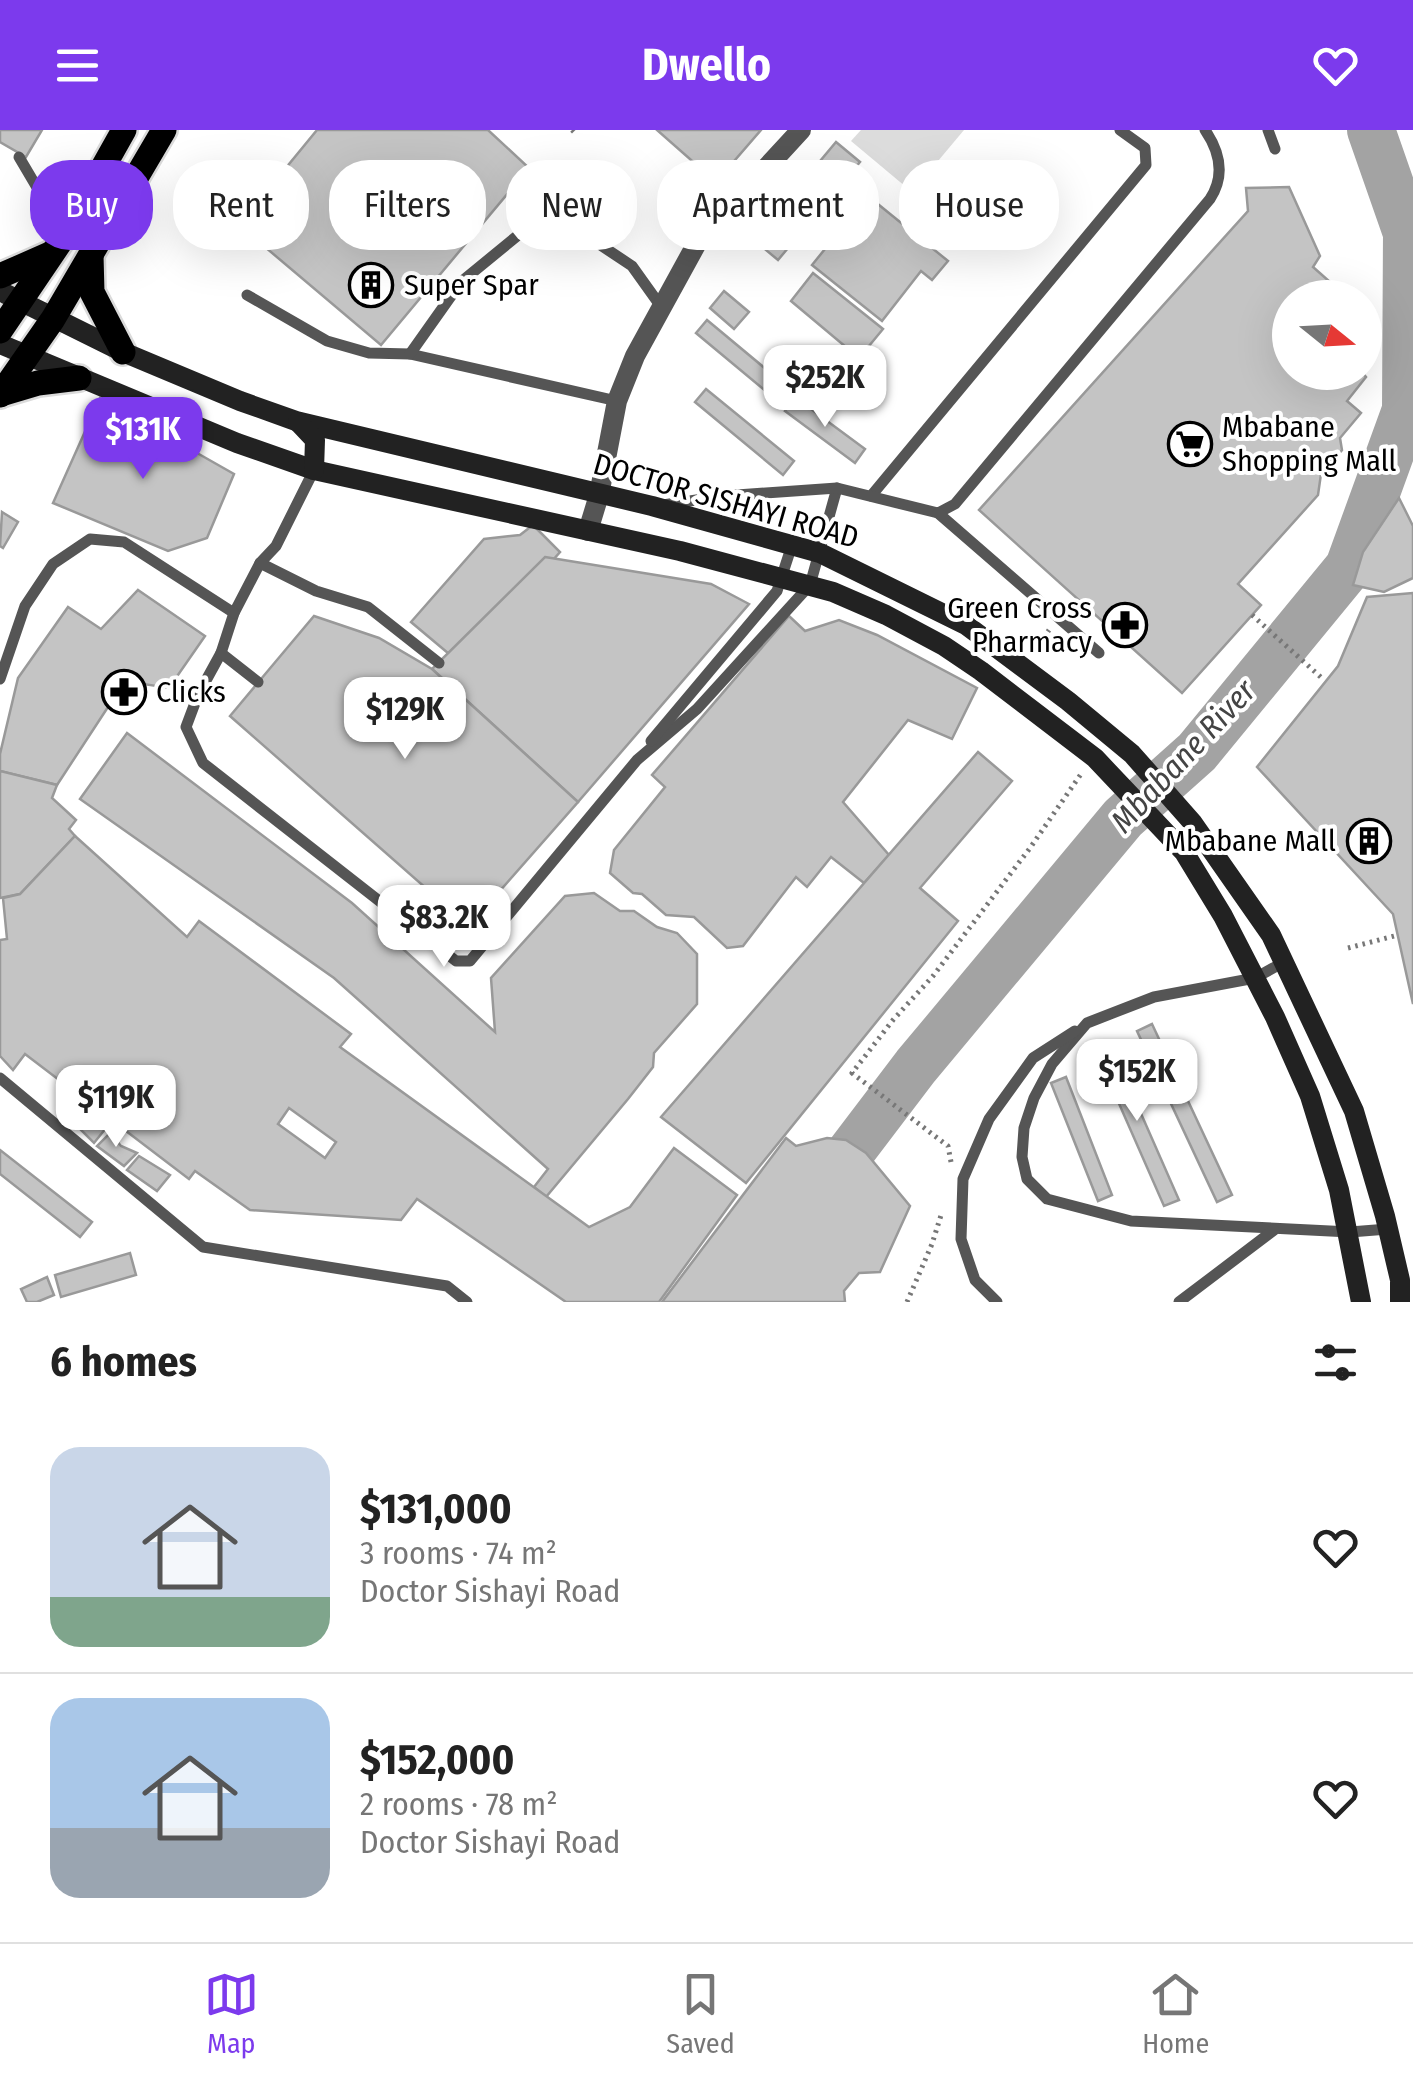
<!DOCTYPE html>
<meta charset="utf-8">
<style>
body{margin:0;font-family:"Fira Sans Condensed",sans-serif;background:#f6f6f6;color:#222;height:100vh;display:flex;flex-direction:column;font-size:38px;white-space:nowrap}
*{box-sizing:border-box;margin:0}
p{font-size:32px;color:#767676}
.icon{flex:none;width:55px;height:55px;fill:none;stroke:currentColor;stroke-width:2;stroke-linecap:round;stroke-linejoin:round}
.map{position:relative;height:1172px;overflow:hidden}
.side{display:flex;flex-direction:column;background:#fff;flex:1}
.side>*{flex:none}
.top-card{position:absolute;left:30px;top:30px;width:1355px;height:90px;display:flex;gap:20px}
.needle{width:65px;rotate:108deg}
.tools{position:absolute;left:1272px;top:150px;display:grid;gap:20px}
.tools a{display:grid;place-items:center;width:110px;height:110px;border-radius:50%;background:#fff;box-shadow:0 10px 40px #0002;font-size:50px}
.price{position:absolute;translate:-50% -85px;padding:0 22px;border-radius:20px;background:#fff;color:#222;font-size:32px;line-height:65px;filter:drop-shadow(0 2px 5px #0008)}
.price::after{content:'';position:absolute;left:50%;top:60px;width:30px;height:22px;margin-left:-15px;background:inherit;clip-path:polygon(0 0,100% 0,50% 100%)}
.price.current{background:#7c3aed;color:#fff}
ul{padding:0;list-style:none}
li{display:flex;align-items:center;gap:30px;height:250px;padding:0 50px}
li+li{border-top:2px solid #e0e0e0}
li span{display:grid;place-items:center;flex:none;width:280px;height:200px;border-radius:30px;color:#555}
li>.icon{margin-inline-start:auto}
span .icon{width:120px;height:120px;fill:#fffc;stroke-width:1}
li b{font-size:42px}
h2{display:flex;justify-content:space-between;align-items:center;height:120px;padding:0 50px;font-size:42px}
.tag{padding:0 35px;border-radius:40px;background:#fff;box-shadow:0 10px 40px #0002;font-size:35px;line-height:90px}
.tag.current{background:#7c3aed;color:#fff}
header{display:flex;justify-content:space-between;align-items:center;height:130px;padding:0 50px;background:#7c3aed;color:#fff;font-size:45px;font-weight:700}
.dock{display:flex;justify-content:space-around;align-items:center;height:140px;border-top:2px solid #e0e0e0;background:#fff;font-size:28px;color:#767676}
.dock a{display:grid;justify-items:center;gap:5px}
.dock .current{color:#7c3aed}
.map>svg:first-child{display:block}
.green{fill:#dcdcdc}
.water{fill:#a3a3a3}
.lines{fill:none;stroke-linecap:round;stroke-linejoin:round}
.river{stroke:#a3a3a3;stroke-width:48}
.building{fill:#c4c4c4;stroke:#999;stroke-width:2.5;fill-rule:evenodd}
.primary-casing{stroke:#dbdbdb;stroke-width:30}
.path{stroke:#777;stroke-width:5;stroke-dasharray:2.5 5;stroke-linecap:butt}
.lane{stroke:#555;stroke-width:11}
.street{stroke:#555;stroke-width:20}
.secondary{stroke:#222;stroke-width:20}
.primary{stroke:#000;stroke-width:25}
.labels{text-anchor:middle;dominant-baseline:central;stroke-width:8;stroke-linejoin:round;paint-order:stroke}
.poi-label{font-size:30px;fill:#000;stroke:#fff;text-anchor:start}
.street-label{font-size:30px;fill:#000;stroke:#fff}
.water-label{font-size:32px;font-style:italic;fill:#444;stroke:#fff}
</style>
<header><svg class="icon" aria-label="menu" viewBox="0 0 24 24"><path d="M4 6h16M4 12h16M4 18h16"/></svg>Dwello<svg class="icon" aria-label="heart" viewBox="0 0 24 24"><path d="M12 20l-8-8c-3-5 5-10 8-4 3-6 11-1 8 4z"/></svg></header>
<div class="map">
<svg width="1413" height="1172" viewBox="0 0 1413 1172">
<rect width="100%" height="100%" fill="#fff"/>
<path class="green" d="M861 0H964L912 62 851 11Z"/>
<path class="water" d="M997 59 1011 71 986 98 989 101 978 113 958 95 967 86 971 89Z"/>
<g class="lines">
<path class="river" d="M818 1065 916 936 1123 688 1197 622 1349 437 1406 280 1407 103 1371 0"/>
</g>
<g class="building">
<path d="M0 0H42L26 27 0 12Z"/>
<path d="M317 0H488L529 38 381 215 239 95Z"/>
<path d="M657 0H761L716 52Z"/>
<path d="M836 12 860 32 778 130 754 110Z"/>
<path d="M1289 57 1320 126 1313 137 1347 167 1290 168V242H1362L1366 247 1347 271 1361 283 1340 308 1342 320 1321 344 1318 365 1238 454 1261 475 1182 563 979 380 1248 81 1246 58Z"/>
<path d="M868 66 948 131 932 150 921 141 882 191 812 135Z"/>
<path d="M813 143 883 199 859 228 791 171Z"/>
<path d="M724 161 749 182 734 199 710 178Z"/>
<path d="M707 190 779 250 768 263 696 203Z"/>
<path d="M706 259 794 331 783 345 695 272Z"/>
<path d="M100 268 234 344 207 408 168 421 53 373Z"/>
<path d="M796 268 865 319 855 333 785 281Z"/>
<path d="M1399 368 1413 396V448L1384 462 1353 455 1363 422Z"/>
<path d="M2 382 18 392 3 418 0 416Z"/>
<path d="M533 395 560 422 461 534 411 492 484 409 520 405Z"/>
<path d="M545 427 711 454 749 474 578 672 432 539Z"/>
<path d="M138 460 205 506 169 558 144 554 133 574 108 577 57 655 0 641V624L18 548 68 477 101 499Z"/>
<path d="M1413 463V874L1393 784 1257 637 1338 536 1367 467Z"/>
<path d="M314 486 379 508 432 539 578 672 469 796 230 586Z"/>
<path d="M789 486 805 501 839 490 877 505 977 558 952 609 908 590 843 672 889 725 864 753 831 727 807 757 796 747 743 816 727 818 694 787 666 785 642 764 633 763 610 743 614 720 665 657 652 645Z"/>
<path d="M127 603 352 773 495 902 491 848 565 766 594 763 620 781H634L657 797 677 803 697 824V874L654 923 653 937 628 969 546 1067 534 1057 548 1039 334 848 80 669Z"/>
<path d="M978 622 1012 651 920 758 958 791 746 1053 661 987Z"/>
<path d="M0 641 57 655 52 668 76 690 69 699 75 706 20 764 0 768Z"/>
<path d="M75 706 187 807 199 791 351 904 340 917 589 1097 630 1077 674 1018 737 1065 659 1172H566L417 1069 401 1090 250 1080 195 1041 189 1049 25 924 13 940 0 926V810L7 809 3 768 20 764ZM289 978 336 1012 325 1028 278 994Z"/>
<path d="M1152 894 1232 1065 1217 1072 1137 901Z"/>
<path d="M1110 913 1179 1070 1164 1076 1095 919Z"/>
<path d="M1066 947 1112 1065 1098 1071 1051 953Z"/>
<path d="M79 974 92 992 106 998 94 1013 68 987Z"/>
<path d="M110 1003 121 1016 137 1023 124 1036 97 1016Z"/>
<path d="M786 1008 796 1016 827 1008 846 1010 866 1023 910 1076 880 1142 859 1143 844 1161 845 1172H662Z"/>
<path d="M0 1020 92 1092 80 1107 0 1044Z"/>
<path d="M139 1026 170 1045 157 1061 127 1040Z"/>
<path d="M130 1123 136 1145 61 1167 55 1145Z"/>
<path d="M47 1147 54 1165 37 1172H27L21 1159Z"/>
</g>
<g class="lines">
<defs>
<g id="primary">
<path d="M91 125 92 162 123 222"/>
<path d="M0 146 50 124"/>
<path d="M0 201 65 105 124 0"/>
<path d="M1 264 38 253 79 248"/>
<path d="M0 265 53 189 164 0"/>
</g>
</defs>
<use href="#primary" class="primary-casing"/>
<g class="path">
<path d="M572 0 574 2"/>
<path d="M1252 485 1324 550"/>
<path d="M1035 520 1049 500"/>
<path d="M1348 818 1398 805"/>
<path d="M951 1032 948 1016 852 943 893 890 933 846 1030 718 1081 644"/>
<path d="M907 1172 932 1114 942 1082"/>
</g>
<g class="lane">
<path d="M1268 0 1275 19"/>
<path d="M19 27 65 105"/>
<path d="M247 165 327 211 369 223 410 224 617 271"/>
<path d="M410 224 461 152 522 102 559 100 593 110 632 136 662 178"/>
<path d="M314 340 276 416 260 433 234 483 221 523 198 565 186 597 203 633 456 831H470L637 630 697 579 810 455 837 358"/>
<path d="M871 366 1146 35 1145 18 1120 0"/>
<path d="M663 375 723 366 837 358 938 383 955 374 1210 69C1225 46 1220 22 1205 0"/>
<path d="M938 383 1099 523"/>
<path d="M260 433 316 461 368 477 439 533"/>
<path d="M221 523 258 552"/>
<path d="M0 549 25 476 53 434 90 409 124 412 234 483"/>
<path d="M651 611 777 461 792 415"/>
<path d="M1284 832 1255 848 1154 867 1087 893 1052 934 1034 968 1024 998 1022 1027 1027 1049 1047 1069 1131 1091 1350 1102 1388 1099"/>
<path d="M0 948 203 1117 447 1156 467 1172"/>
<path d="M997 1172 975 1150 961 1109 963 1049 989 989 1033 928 1075 901"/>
<path d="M1179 1172 1274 1100"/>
</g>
<path class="street" d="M588 401 599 365 617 271 635 226 697 113 801 0"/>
<g class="secondary">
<path d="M0 161 123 222 240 271 296 291 652 376 820 423 966 495 1068 571 1132 624 1192 692 1271 805 1354 981 1385 1086 1400 1150V1172"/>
<path d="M0 214 237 313 314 340 680 421 833 462 886 485 944 516 981 541 1095 628 1184 722 1223 786 1275 887 1310 966 1339 1060 1361 1172"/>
<path d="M298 292 315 310 314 340"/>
</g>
<use href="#primary" class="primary"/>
</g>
<defs>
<symbol id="building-ring" viewBox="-11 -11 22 22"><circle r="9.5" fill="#fff" stroke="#000" stroke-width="1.5"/><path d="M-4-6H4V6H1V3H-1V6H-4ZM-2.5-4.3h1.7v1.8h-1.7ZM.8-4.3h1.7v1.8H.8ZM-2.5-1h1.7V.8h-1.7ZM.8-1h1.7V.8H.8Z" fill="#000"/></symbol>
<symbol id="supermarket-ring" viewBox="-11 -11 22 22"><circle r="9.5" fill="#fff" stroke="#000" stroke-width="1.5"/><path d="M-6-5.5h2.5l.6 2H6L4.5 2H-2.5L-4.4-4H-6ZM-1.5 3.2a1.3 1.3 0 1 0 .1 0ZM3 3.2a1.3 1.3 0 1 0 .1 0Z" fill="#000"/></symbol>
<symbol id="pharmacy-ring" viewBox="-11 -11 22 22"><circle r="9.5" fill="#fff" stroke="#000" stroke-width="1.5"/><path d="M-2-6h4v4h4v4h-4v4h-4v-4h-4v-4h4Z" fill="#000"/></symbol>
</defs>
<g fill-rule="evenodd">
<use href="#building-ring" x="346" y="130" width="50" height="50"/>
<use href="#supermarket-ring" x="1165" y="289" width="50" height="50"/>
<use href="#pharmacy-ring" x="1100" y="470" width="50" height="50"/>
<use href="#pharmacy-ring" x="99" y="537" width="50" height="50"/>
<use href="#building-ring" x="1344" y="686" width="50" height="50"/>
</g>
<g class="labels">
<g class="poi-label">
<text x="404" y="155">Super Spar</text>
<text x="1222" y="297">Mbabane<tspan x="1222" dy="34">Shopping Mall</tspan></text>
<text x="1092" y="478" text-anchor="end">Green Cross<tspan x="1092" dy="34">Pharmacy</tspan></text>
<text x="156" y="562">Clicks</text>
<text x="1336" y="711" text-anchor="end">Mbabane Mall</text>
</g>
<g class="street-label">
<text transform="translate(726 371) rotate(16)">DOCTOR SISHAYI ROAD</text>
</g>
<g class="water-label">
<text transform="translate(1183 626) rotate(-47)">Mbabane River</text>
</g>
</g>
</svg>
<div class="tools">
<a><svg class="needle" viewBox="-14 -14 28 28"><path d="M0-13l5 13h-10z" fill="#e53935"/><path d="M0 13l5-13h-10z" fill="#767676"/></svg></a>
</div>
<b class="price" style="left:825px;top:300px">$252K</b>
<b class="price current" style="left:143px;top:352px">$131K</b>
<b class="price" style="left:405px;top:632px">$129K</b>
<b class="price" style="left:444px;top:840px">$83.2K</b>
<b class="price" style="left:1137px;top:994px">$152K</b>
<b class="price" style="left:116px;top:1020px">$119K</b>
<div class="top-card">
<a class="tag current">Buy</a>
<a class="tag">Rent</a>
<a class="tag">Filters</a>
<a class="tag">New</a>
<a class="tag">Apartment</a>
<a class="tag">House</a>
</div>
</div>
<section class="side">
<h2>6 homes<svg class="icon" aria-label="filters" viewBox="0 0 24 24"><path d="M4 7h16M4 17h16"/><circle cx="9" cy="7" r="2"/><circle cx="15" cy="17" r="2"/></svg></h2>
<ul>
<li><span style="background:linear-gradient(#c9d6e8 75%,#7fa58c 0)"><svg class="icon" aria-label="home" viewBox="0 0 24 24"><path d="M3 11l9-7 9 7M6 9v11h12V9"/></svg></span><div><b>$131,000</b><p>3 rooms · 74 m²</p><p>Doctor Sishayi Road</p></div><svg class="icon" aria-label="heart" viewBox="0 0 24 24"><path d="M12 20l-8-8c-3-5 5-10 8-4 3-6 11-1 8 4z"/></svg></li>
<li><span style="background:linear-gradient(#a9c7e8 65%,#9aa5b1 0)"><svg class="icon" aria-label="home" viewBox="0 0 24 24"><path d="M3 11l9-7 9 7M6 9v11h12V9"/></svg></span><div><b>$152,000</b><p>2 rooms · 78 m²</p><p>Doctor Sishayi Road</p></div><svg class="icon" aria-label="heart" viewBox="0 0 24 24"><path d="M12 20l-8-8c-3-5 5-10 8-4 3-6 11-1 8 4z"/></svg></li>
</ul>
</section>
<nav class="dock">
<a class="current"><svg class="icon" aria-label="map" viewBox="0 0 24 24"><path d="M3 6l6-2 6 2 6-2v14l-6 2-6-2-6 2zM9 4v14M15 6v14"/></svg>Map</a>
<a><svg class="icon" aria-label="saved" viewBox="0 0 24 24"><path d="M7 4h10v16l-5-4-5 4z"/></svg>Saved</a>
<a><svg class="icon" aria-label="home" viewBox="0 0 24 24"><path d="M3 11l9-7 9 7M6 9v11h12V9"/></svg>Home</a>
</nav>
